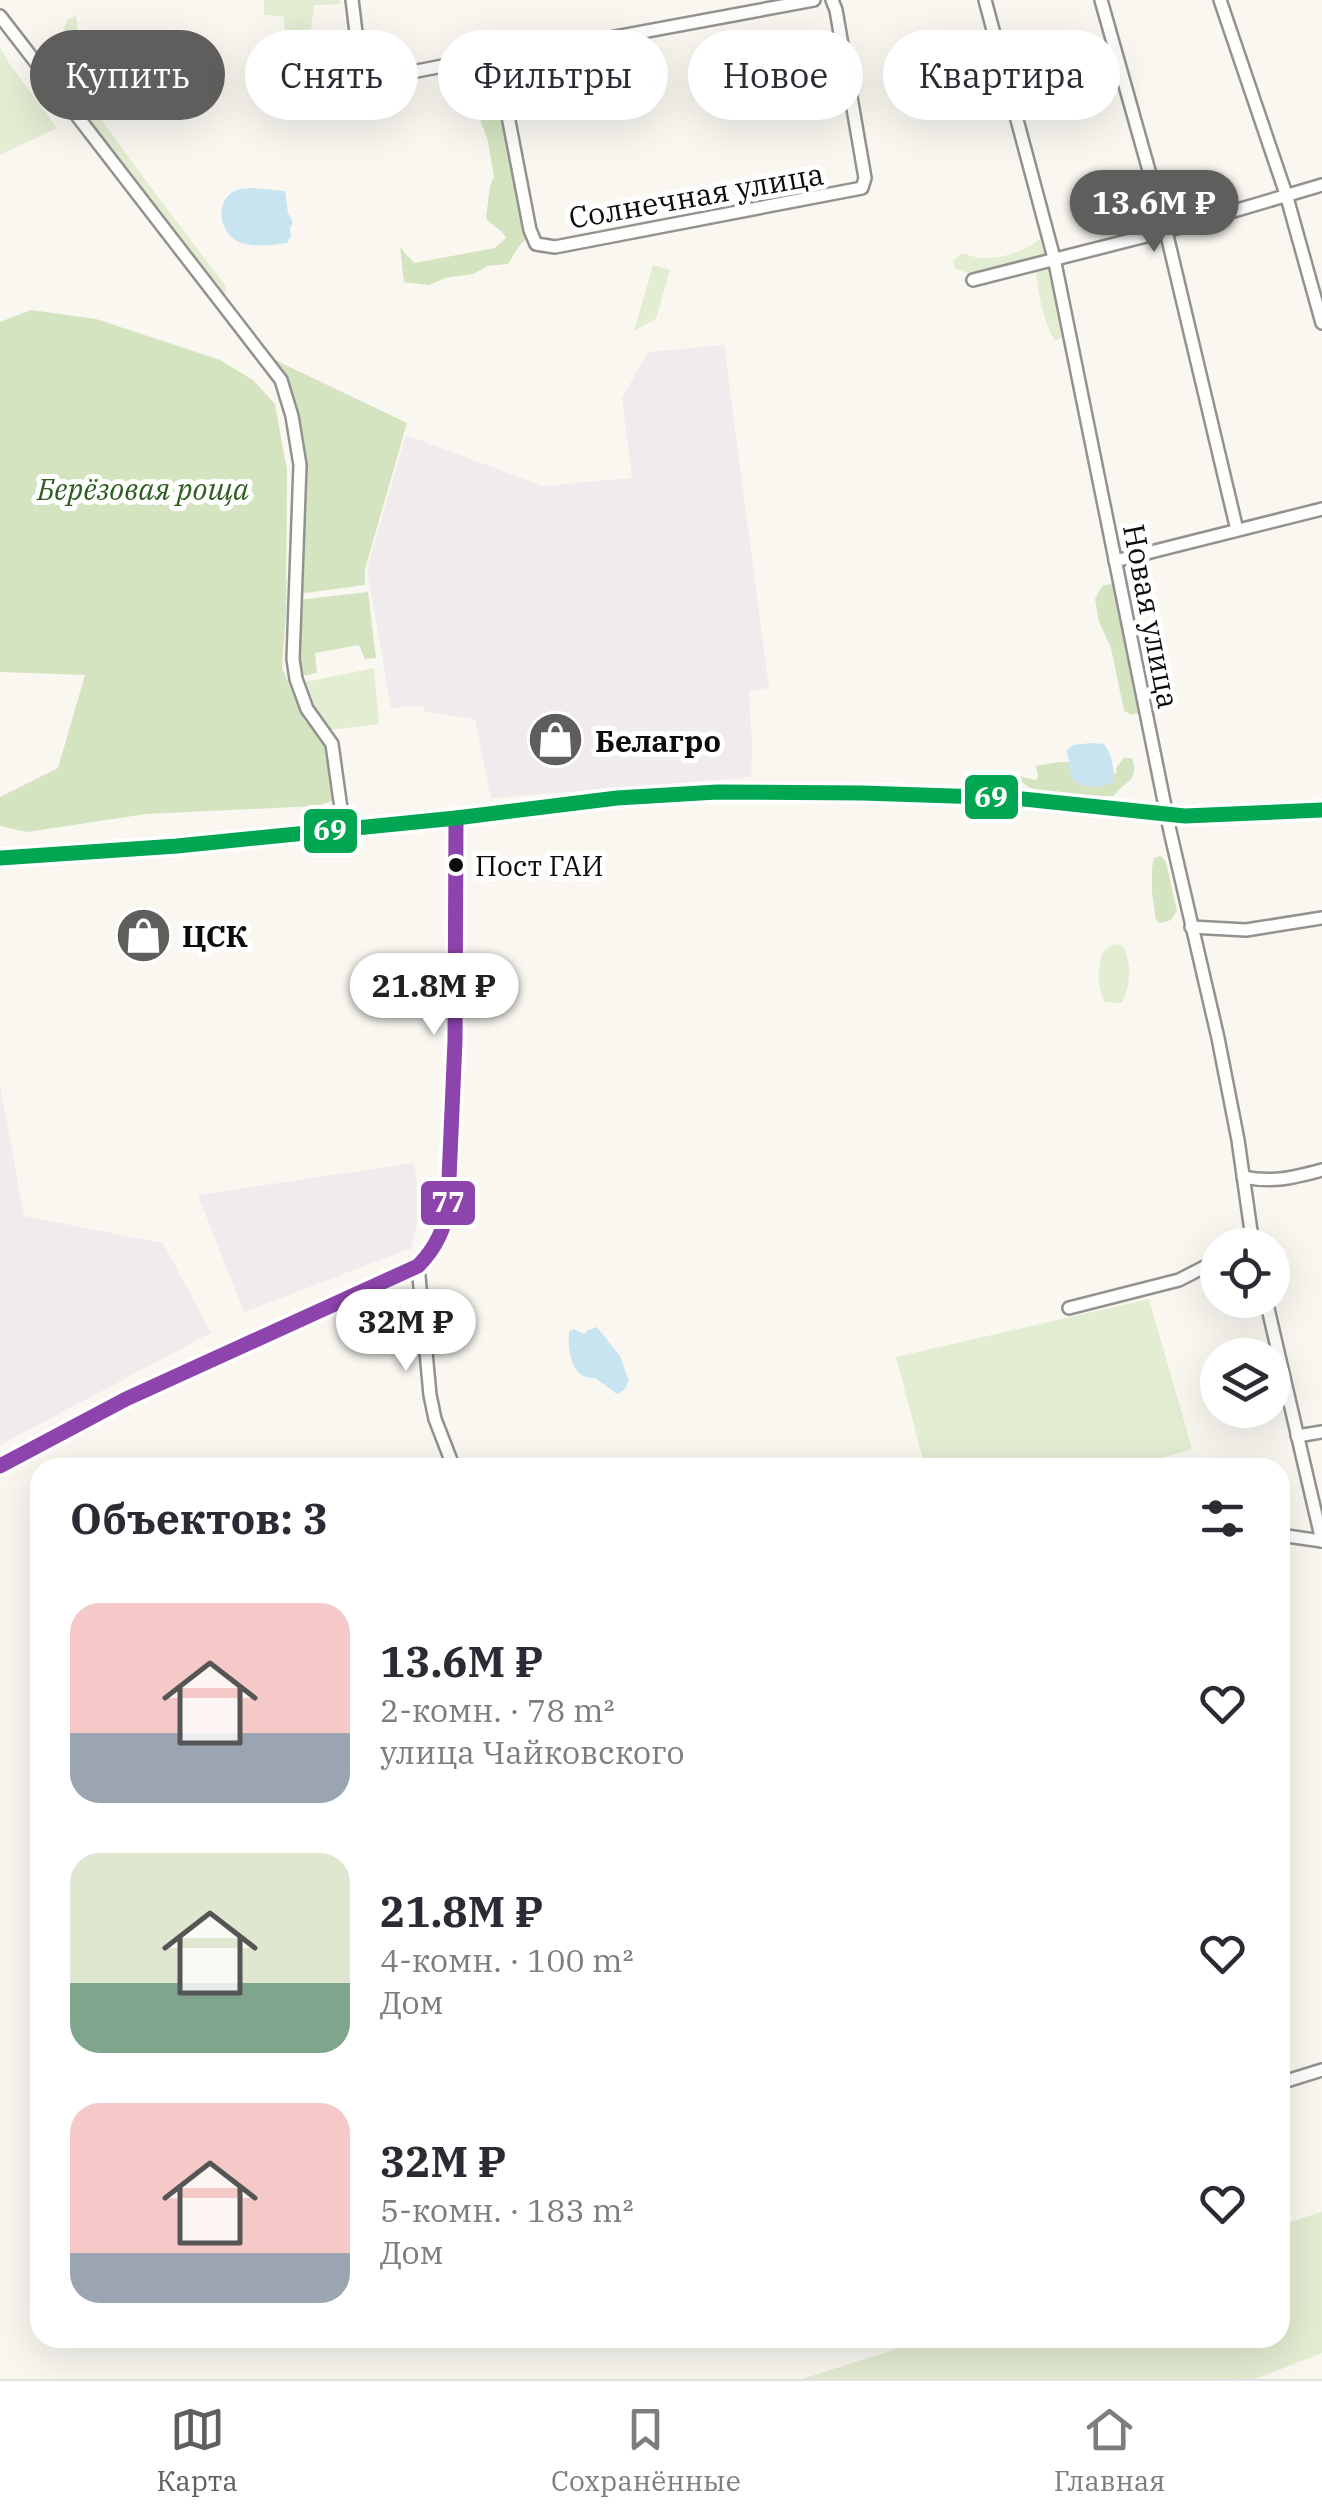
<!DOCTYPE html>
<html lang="ru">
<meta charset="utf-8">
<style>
body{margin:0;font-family:"IBM Plex Serif",serif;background:#f7f7f7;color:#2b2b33;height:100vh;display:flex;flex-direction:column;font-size:38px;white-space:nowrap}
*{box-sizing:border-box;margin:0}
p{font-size:32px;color:#7c7c81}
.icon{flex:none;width:55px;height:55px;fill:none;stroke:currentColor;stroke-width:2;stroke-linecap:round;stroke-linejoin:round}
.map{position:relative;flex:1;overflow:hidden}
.details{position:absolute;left:30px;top:1458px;width:1260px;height:890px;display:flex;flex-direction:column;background:#fff;border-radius:30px;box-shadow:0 10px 40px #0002}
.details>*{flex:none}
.top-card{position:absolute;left:30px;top:30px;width:1262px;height:90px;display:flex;gap:20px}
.buttons{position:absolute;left:1200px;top:1228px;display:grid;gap:20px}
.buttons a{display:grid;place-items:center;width:90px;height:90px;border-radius:50%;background:#fff;box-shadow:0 10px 40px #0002;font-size:50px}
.price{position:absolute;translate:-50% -85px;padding:0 22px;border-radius:35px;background:#fff;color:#222;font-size:32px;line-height:65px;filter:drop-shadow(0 2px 5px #0008)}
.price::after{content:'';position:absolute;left:50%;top:60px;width:30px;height:22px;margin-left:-15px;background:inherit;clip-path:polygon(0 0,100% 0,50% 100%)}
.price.on{background:#5f5e5c;color:#fff}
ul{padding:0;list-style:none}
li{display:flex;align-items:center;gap:30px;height:250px;padding:0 40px}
li span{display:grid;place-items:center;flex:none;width:280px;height:200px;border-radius:30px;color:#555}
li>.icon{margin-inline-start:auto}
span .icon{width:120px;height:120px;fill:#fffc;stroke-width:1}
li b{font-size:42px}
h2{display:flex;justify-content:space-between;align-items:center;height:120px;padding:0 40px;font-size:42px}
.tag{padding:0 35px;border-radius:45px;background:#fff;box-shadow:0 10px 40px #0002;font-size:35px;line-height:90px}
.tag.on{background:#5f5e5c;color:#fff}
.tabs{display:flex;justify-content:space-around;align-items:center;height:140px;border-top:2px solid #e1e1e2;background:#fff;font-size:28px;color:#7c7c81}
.tabs a{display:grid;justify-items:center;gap:5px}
.tabs .on{color:#5f5e5c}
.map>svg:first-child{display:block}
.industrial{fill:#f0ebed}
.green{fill:#e3edd2}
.forest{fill:#d4e4c1}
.water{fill:#c9e4f1}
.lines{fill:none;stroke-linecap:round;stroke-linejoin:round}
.minor-casing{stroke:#93928f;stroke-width:16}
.major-casing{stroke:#807f7c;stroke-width:20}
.minor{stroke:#fefefd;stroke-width:11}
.major{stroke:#eae6da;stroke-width:15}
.bus-1-casing{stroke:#fff;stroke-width:22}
.bus-2-casing{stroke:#fff;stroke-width:22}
.bus-1{stroke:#8e44ad;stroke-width:15}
.bus-2{stroke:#00a651;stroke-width:15}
.bus-dot{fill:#0c0c0c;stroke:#fff;stroke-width:4}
.labels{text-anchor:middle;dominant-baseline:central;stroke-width:10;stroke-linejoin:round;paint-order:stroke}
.bus-label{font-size:28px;fill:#0c0c0c;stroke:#fff;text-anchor:start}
.street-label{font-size:30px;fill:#0c0c0c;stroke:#fff}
.park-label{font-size:30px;font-style:italic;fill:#305e22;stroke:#fff}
.poi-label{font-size:30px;font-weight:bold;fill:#0c0c0c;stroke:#fff;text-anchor:start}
.line-badge{stroke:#fff;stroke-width:4}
.badge-label{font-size:28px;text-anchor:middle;font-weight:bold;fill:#fff}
</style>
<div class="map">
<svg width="1322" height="2379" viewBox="0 0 1322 2379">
<rect width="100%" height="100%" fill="#f9f7f0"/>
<g class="industrial">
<path d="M724 345 769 688 749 691 752 746 751 777 491 798 475 719 425 712 422 706 391 708 367 569 406 435 543 486 632 478 622 398 648 352Z"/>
<path d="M0 1085 24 1216 163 1243 211 1333 0 1445Z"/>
<path d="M414 1163 421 1208 411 1248 244 1312 198 1195Z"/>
</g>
<g class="green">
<path d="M264 0H340L341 4 314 5 311 29 285 33 284 16 264 15Z"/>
<path d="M76 16C82 35 66 49 67 67 69 85 86 98 96 112 138 171 181 228 225 285L226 291 221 297 58 86C49 62 59 41 68 19Z"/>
<path d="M0 47 9 63 57 128 0 155Z"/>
<path d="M1039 239 1049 257 976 277 955 268 953 261 962 253C969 255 978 259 986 258 1003 258 1027 251 1039 239Z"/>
<path d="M653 265 670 270 656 319 634 331Z"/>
<path d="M1043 269 1049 270 1065 336 1055 341C1042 318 1039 296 1036 271Z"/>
<path d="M374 668 379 724 330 730 316 710 305 682Z"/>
<path d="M1114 944 1123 946C1132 964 1131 985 1122 1003L1105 1002C1096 988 1098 966 1103 951Z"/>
<path d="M1149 1299 1192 1449 1133 1467H925L896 1357Z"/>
<path d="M1322 2212V2353L1255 2379H802L931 2338H1280V2225Z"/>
</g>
<g class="forest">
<path d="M496 70 529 236 519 246 508 264 488 266 473 274 445 278 429 285 404 282 400 247 414 263 495 248 506 238C500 227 492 227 486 218L490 186 494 177 488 141 474 103V91L483 76Z"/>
<path d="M31 310 96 319 220 360 253 380 275 404 287 470 286 612 282 668 304 720 321 738 332 770V801L317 806 146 814 27 832 0 826V797L58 768 85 675 0 672V322Z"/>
<path d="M273 359 407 423 365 569V585L298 594 303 464 284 381Z"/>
<path d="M1115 583 1140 712 1132 715 1124 711 1111 648 1099 622 1095 599 1102 586Z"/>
<path d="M368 592 376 658 365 659 359 645 315 653 317 673 298 677V600Z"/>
<path d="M1124 758H1132C1140 783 1124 780 1114 796 1086 795 1033 802 1017 776L1036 780 1038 776 1036 766C1048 764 1060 760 1072 763 1088 766 1100 774 1116 774V768Z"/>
<path d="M1161 856 1166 862 1177 911 1171 920 1160 923 1156 920 1152 892V868L1154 858Z"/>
</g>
<g class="water">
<path d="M253 188 285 191 288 213 293 222 290 228 291 236 287 243C271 245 254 248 239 242 218 233 214 199 237 190 242 188 248 189 253 188Z"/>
<path d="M1091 743 1104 744C1113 757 1114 768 1114 783 1093 788 1090 790 1071 779L1067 750 1073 745Z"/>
<path d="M597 1327 620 1356 629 1381 624 1390 617 1394 595 1378C570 1380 568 1349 569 1331L574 1329 584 1334 588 1330Z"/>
</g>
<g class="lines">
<defs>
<g id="minor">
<path d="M352 0C355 17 356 62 370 72 374 76 381 76 386 77L453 64 497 59 814 0"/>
<path d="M985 0 1054 258 1170 831 1218 1038 1238 1140 1253 1245"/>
<path d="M1101 0 1166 231 1237 530"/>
<path d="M1220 0 1286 194 1322 323"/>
<path d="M0 16 281 380 292 416 300 465 293 659 296 679 307 709 332 744 344 830"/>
<path d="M497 59 530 230 536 244 555 247 862 188 865 178 836 10 832 0"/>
<path d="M973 280 1166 231 1322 185"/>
<path d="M1115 561 1322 509"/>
<path d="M1191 927 1246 930 1322 918"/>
<path d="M1243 1177C1274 1183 1292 1178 1322 1170"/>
<path d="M418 1266 430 1395 435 1419 454 1468"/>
<path d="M1266 1300 1322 1541"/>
<path d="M1069 1308 1179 1280 1218 1260"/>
<path d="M1297 1436 1322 1432"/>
<path d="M0 1466 126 1399 418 1266C436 1248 446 1228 448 1202L455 1041 456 818"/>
<path d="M1280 1535 1322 1541"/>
<path d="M1280 2083 1322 2070"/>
</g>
<path id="major" d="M0 858 177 846 456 818 617 798 717 792 862 793 1013 798 1185 816 1322 810"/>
</defs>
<use href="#minor" class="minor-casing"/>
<use href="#major" class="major-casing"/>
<use href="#minor" class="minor"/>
<use href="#major" class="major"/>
<defs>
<path id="bus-1" d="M0 1466 126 1399 418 1266C436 1248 446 1228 448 1202L455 1041 456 818"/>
<path id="bus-2" d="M0 858 177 846 456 818 617 798 717 792 862 793 1013 798 1185 816 1322 810"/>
</defs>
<use href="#bus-1" class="bus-1-casing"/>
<use href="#bus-2" class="bus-2-casing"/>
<use href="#bus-1" class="bus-1"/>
<use href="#bus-2" class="bus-2"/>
</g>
<defs>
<symbol id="shop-disc" viewBox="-11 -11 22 22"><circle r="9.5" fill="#5f5e5c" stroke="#fff"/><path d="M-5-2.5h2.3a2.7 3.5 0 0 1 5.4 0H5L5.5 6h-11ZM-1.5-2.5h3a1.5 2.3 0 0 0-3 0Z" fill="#fff"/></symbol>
</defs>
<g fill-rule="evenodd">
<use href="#shop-disc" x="524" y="708" width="63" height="63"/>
<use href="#shop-disc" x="112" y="904" width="63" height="63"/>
</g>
<circle class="bus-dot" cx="456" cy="865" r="9"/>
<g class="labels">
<g class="bus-label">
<text x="475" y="865">Пост ГАИ</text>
</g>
<g class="street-label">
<text transform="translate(696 195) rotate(-10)">Солнечная улица</text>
<text transform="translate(1152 616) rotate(79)">Новая улица</text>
</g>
<g class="park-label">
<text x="143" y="488">Берёзовая роща</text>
</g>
<g class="poi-label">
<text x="595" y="740">Белагро</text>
<text x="182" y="935">ЦСК</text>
</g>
</g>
<g class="line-badge">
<rect x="963" y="773" width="57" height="48" rx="10" fill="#00a651"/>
<rect x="302" y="807" width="57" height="48" rx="10" fill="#00a651"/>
<rect x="419" y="1179" width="58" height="48" rx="10" fill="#8e44ad"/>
</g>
<g class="badge-label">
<text x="991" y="807">69</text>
<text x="330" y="840">69</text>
<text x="448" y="1212">77</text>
</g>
</svg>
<div class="buttons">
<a><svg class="icon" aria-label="locate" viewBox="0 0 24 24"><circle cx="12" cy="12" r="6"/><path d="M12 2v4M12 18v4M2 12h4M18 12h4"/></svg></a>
<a><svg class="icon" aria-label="layers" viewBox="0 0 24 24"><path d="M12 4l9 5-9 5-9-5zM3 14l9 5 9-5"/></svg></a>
</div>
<b class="price on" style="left:1154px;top:255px">13.6M ₽</b>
<b class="price" style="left:434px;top:1038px">21.8M ₽</b>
<b class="price" style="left:406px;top:1374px">32M ₽</b>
<div class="top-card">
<a class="tag on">Купить</a>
<a class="tag">Снять</a>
<a class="tag">Фильтры</a>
<a class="tag">Новое</a>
<a class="tag">Квартира</a>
</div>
<section class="details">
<h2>Объектов: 3<svg class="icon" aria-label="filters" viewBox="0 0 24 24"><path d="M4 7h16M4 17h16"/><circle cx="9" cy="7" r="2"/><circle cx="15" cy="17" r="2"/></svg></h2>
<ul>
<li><span style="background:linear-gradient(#f6c9c9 65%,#9aa5b1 0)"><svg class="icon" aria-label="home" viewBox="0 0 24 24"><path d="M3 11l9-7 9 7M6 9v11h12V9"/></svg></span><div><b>13.6M ₽</b><p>2-комн. · 78 m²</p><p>улица Чайковского</p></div><svg class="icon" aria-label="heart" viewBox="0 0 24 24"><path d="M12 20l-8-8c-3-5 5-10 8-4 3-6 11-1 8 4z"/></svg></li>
<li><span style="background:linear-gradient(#dfe7d0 65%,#7fa58c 0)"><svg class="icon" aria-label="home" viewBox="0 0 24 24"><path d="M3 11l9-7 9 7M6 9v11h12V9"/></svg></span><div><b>21.8M ₽</b><p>4-комн. · 100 m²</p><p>Дом</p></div><svg class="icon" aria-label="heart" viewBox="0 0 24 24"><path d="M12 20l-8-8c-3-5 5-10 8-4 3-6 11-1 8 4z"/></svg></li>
<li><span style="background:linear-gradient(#f6c9c9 75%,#9aa5b1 0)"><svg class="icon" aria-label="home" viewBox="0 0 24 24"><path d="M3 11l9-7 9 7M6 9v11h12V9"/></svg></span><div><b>32M ₽</b><p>5-комн. · 183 m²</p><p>Дом</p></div><svg class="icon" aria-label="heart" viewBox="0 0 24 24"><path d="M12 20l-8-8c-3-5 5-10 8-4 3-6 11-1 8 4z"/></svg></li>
</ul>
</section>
</div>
<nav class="tabs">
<a class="on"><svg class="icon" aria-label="map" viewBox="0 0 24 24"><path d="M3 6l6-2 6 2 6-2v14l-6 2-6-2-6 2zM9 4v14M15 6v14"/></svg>Карта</a>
<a><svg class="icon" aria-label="saved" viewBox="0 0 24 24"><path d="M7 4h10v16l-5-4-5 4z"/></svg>Сохранённые</a>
<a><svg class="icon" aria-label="home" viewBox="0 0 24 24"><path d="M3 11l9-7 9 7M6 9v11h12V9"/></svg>Главная</a>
</nav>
